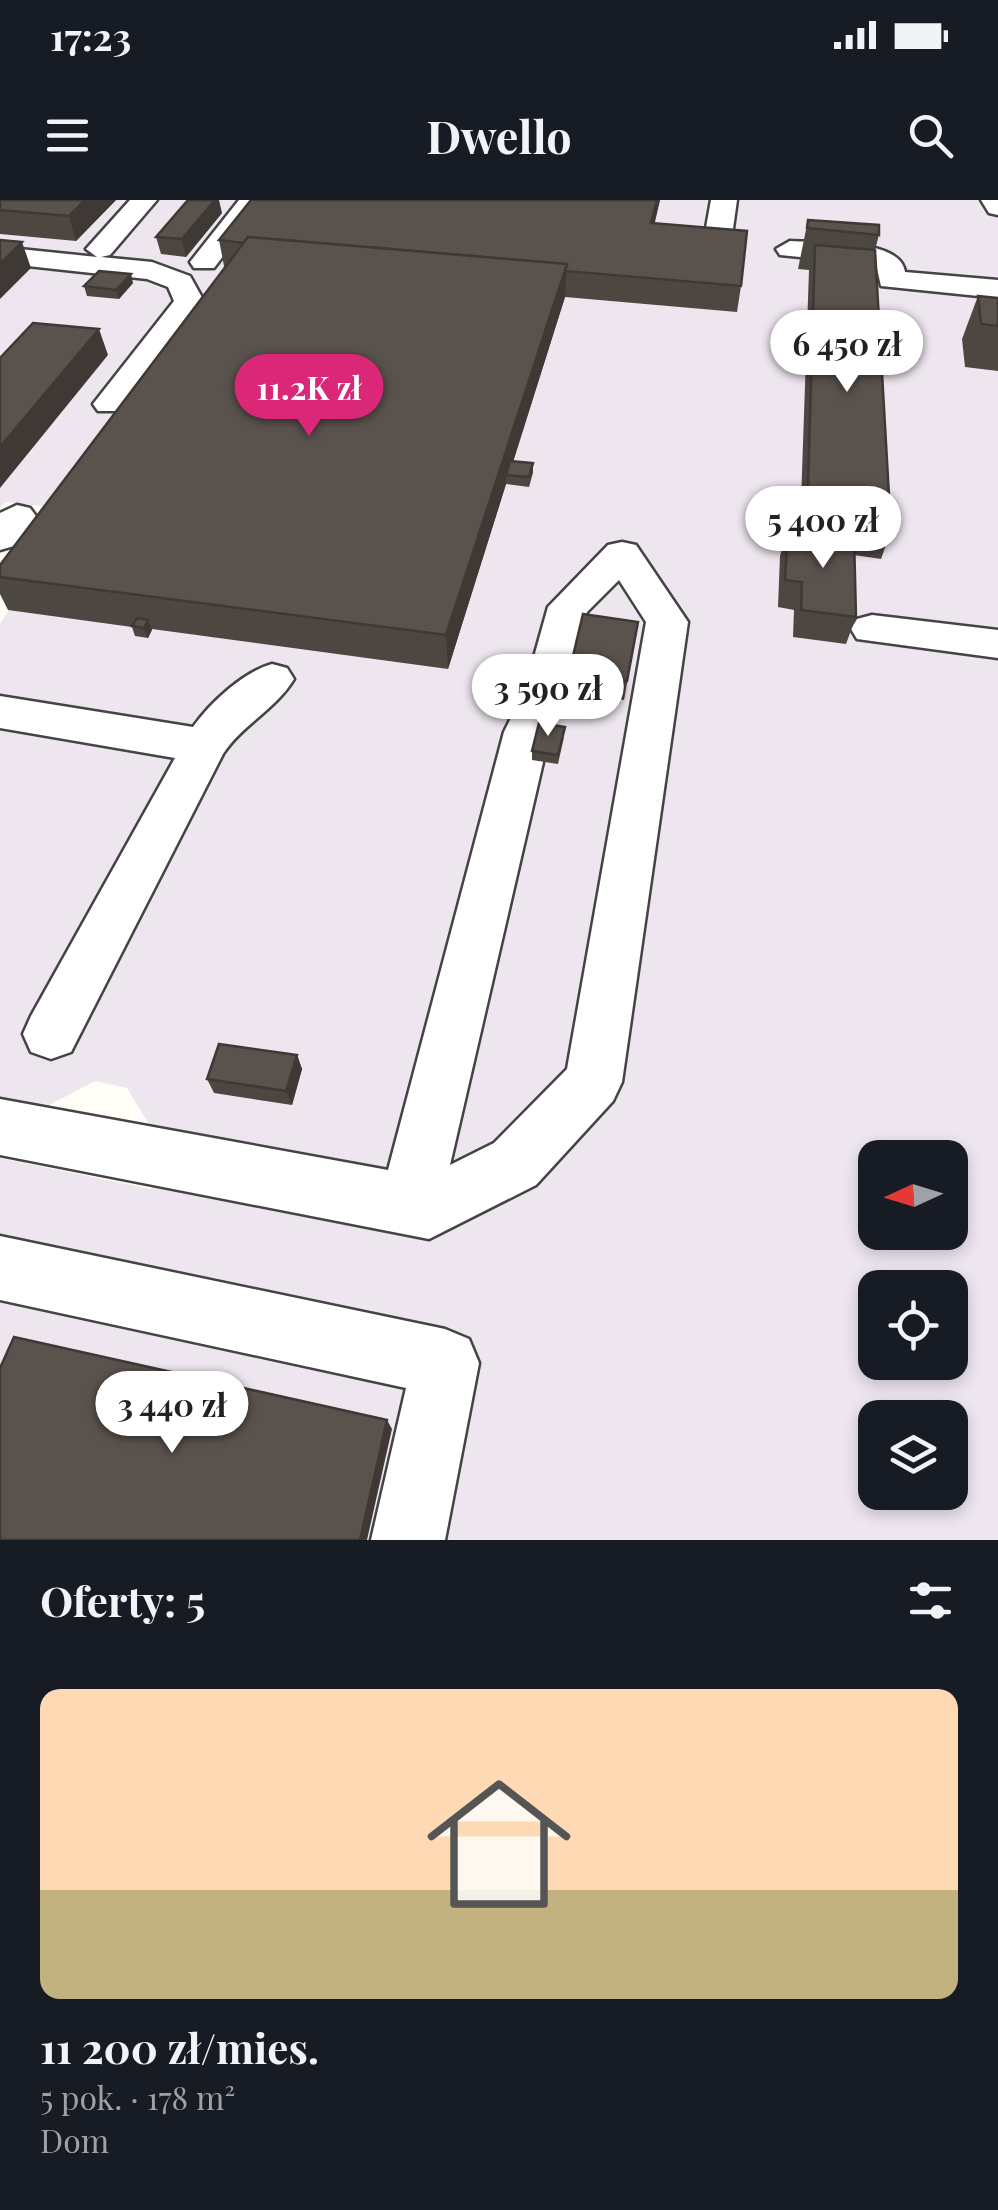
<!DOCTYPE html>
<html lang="pl">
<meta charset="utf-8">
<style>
body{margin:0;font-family:"Playfair Display",serif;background:#20242c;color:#f1f3f6;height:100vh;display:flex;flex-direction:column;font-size:38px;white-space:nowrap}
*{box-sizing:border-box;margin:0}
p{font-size:32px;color:#9ea1a6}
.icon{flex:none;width:55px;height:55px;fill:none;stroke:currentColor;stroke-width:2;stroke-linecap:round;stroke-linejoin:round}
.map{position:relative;height:1340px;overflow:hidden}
.drawer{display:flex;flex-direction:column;background:#171b24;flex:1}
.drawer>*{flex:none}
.needle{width:65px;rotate:266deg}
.tools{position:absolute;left:858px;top:940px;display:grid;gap:20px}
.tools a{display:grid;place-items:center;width:110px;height:110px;border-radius:20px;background:#171b24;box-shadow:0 5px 15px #0003;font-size:50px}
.price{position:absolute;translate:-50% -85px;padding:0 22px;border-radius:35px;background:#fff;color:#222;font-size:32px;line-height:65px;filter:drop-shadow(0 2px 5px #0008)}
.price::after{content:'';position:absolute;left:50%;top:60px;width:30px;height:22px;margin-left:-15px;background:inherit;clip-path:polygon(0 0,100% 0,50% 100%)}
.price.on{background:#db2777;color:#fff}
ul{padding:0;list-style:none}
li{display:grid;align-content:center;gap:20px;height:530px;padding:0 40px}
li span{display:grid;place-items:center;height:310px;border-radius:20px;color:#555}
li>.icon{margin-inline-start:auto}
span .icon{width:180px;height:180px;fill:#fffc;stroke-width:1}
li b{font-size:42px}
h2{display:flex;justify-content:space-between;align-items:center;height:120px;padding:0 40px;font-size:42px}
.status{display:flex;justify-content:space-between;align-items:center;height:70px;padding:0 50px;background:#171b24;direction:ltr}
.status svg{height:28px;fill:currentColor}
header{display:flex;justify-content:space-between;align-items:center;height:130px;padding:0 40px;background:#171b24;font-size:45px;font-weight:700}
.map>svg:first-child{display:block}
.industrial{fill:#eee6ef;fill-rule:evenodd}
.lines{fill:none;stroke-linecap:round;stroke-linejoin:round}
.minor-casing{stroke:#444;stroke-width:5}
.minor{fill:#fff;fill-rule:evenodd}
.wall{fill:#4d4742}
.shaded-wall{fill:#3f3936}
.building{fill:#5a524d;stroke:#3f3936;stroke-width:2.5}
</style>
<div class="status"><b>17:23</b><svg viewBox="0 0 49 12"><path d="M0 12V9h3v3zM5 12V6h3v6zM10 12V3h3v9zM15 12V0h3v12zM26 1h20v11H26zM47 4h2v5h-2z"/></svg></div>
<header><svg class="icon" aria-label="menu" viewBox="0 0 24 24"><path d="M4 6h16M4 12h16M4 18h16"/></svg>Dwello<svg class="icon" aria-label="search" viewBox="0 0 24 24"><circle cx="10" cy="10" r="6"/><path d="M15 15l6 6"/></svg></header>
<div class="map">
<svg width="998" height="1340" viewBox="0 0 998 1340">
<rect width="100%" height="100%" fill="#fffdf5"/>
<path class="industrial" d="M0 0H998V1340H0V958L151 989 172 935 153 931 127 888 95 881 40 910 0 903V424L72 310 5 302 0 308ZM875 958H950V1032H875ZM875 1088H950V1162H875ZM875 1218H950V1292H875Z"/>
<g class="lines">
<defs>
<g id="minor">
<path d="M130 0H157L110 55 101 57 152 62 190 76 204 101 122 211H98L93 204 174 101 168 87 147 79 0 63V47L97 57 86 49Z"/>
<path d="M239 0H266L214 68H194L190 62Z"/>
<path d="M711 0H737L730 50 716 58 702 50Z"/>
<path d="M981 0H998V15L989 13Z"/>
<path d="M790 41C818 43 901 38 905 72L998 80V98L881 86 877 69 870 64 780 55 776 49Z"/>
<path d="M17 305 30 308 36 316 14 346 0 350V313Z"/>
<path d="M622 342 636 345 688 422 622 882 613 901 536 985 429 1039 0 955V899L388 970 504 532 525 489 548 407 608 345ZM619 380 646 422 567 869 494 943 450 965 550 532 569 489 587 412Z"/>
<path d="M872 415 998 430V458L857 439 851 429 857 419Z"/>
<path d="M272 464 287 468 294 479C276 509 242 525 223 554L71 852 51 859 31 852 23 834 31 816 175 558 0 528V496L193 527C210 503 243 472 272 464Z"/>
<path d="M0 1036 445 1129 469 1139 479 1163 445 1340H371L406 1188 0 1100Z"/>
</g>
</defs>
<use href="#minor" class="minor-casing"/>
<use href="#minor" class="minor"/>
</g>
<g class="wall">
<path d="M0 0H116L76 41 0 34Z"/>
<path d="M660 0 654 23 741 86 737 112 565 97 513 261 533 263V273L529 287 506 284 448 469 152 429 148 438 135 436 132 427 8 410 0 394V365L226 66H224L219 40Z"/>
<path d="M222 13 186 57 161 54 156 37Z"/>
<path d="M808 20 879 35 875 50 891 331 881 359 854 355 856 417 846 444 793 437 794 410 778 407 780 356 788 329 800 330 809 70 798 69Z"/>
<path d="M133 83 119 99 87 96 84 86Z"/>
<path d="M978 96 998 98V171L965 167 962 139Z"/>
<path d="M638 422 624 500 568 492 569 473Z"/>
<path d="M564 537 558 564 532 560V551Z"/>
<path d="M297 855 302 869 292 905 214 893 207 879Z"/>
</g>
<g class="shaded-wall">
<path d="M85 0H116L76 41 69 16Z"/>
<path d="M215 0H219L222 13 186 57 182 39Z"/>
<path d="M657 0H660L649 48 651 23Z"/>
<path d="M22 42 31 68 0 99V64Z"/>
<path d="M567 64 565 97 509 275H506V284L448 469 446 435Z"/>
<path d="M131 74 133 83 119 99 116 90Z"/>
<path d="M99 129 108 155 0 288V247Z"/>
<path d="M148 420 152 430 148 438 144 428Z"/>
<path d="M297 855 302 869 292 905 286 891Z"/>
<path d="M387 1220 392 1229 367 1340H360Z"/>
</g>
<g class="building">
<path d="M0 0H85L69 16 0 10Z"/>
<path d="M188 0H215L182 39 156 37Z"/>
<path d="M251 0H657L651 23 747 31 741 86 565 71 567 64 248 37 244 43 219 40Z"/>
<path d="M808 20 879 25V35L807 28Z"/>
<path d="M248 37 567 64 446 435 0 377V365Z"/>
<path d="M0 40 22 42 0 64Z"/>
<path d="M815 45 875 50 891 331 807 322Z"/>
<path d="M99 71 131 74 116 90 84 86Z"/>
<path d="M978 96 998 98V126L981 124Z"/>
<path d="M33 123 99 129 0 247V158Z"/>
<path d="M510 261 533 263 529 277 506 275Z"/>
<path d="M788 329 854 336 856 417 801 410 802 382 785 380Z"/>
<path d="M583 414 638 422 627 481 569 473Z"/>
<path d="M137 418 148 420 144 428 132 426Z"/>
<path d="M539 523 565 527 558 555 532 551Z"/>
<path d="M219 844 297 855 286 891 207 879Z"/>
<path d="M14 1137 387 1220 360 1340H0V1168Z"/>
</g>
</svg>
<div class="tools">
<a><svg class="needle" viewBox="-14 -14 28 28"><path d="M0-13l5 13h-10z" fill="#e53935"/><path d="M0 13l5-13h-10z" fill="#9ea1a6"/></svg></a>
<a><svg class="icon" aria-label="locate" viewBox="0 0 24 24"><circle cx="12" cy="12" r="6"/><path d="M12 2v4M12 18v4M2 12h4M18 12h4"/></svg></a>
<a><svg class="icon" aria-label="layers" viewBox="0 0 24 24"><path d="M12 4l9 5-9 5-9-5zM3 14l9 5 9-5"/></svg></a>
</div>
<b class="price" style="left:847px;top:195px">6 450 zł</b>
<b class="price on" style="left:309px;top:239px">11.2K zł</b>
<b class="price" style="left:823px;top:371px">5 400 zł</b>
<b class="price" style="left:548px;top:539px">3 590 zł</b>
<b class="price" style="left:172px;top:1256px">3 440 zł</b>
</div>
<section class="drawer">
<h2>Oferty: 5<svg class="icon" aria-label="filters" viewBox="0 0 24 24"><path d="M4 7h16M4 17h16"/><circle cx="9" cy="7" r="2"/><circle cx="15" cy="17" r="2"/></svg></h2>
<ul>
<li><span style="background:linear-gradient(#ffd9b3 65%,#c2b280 0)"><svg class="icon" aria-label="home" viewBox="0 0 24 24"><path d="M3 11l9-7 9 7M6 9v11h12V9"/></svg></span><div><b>11 200 zł/mies.</b><p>5 pok. · 178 m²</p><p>Dom</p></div></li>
</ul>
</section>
